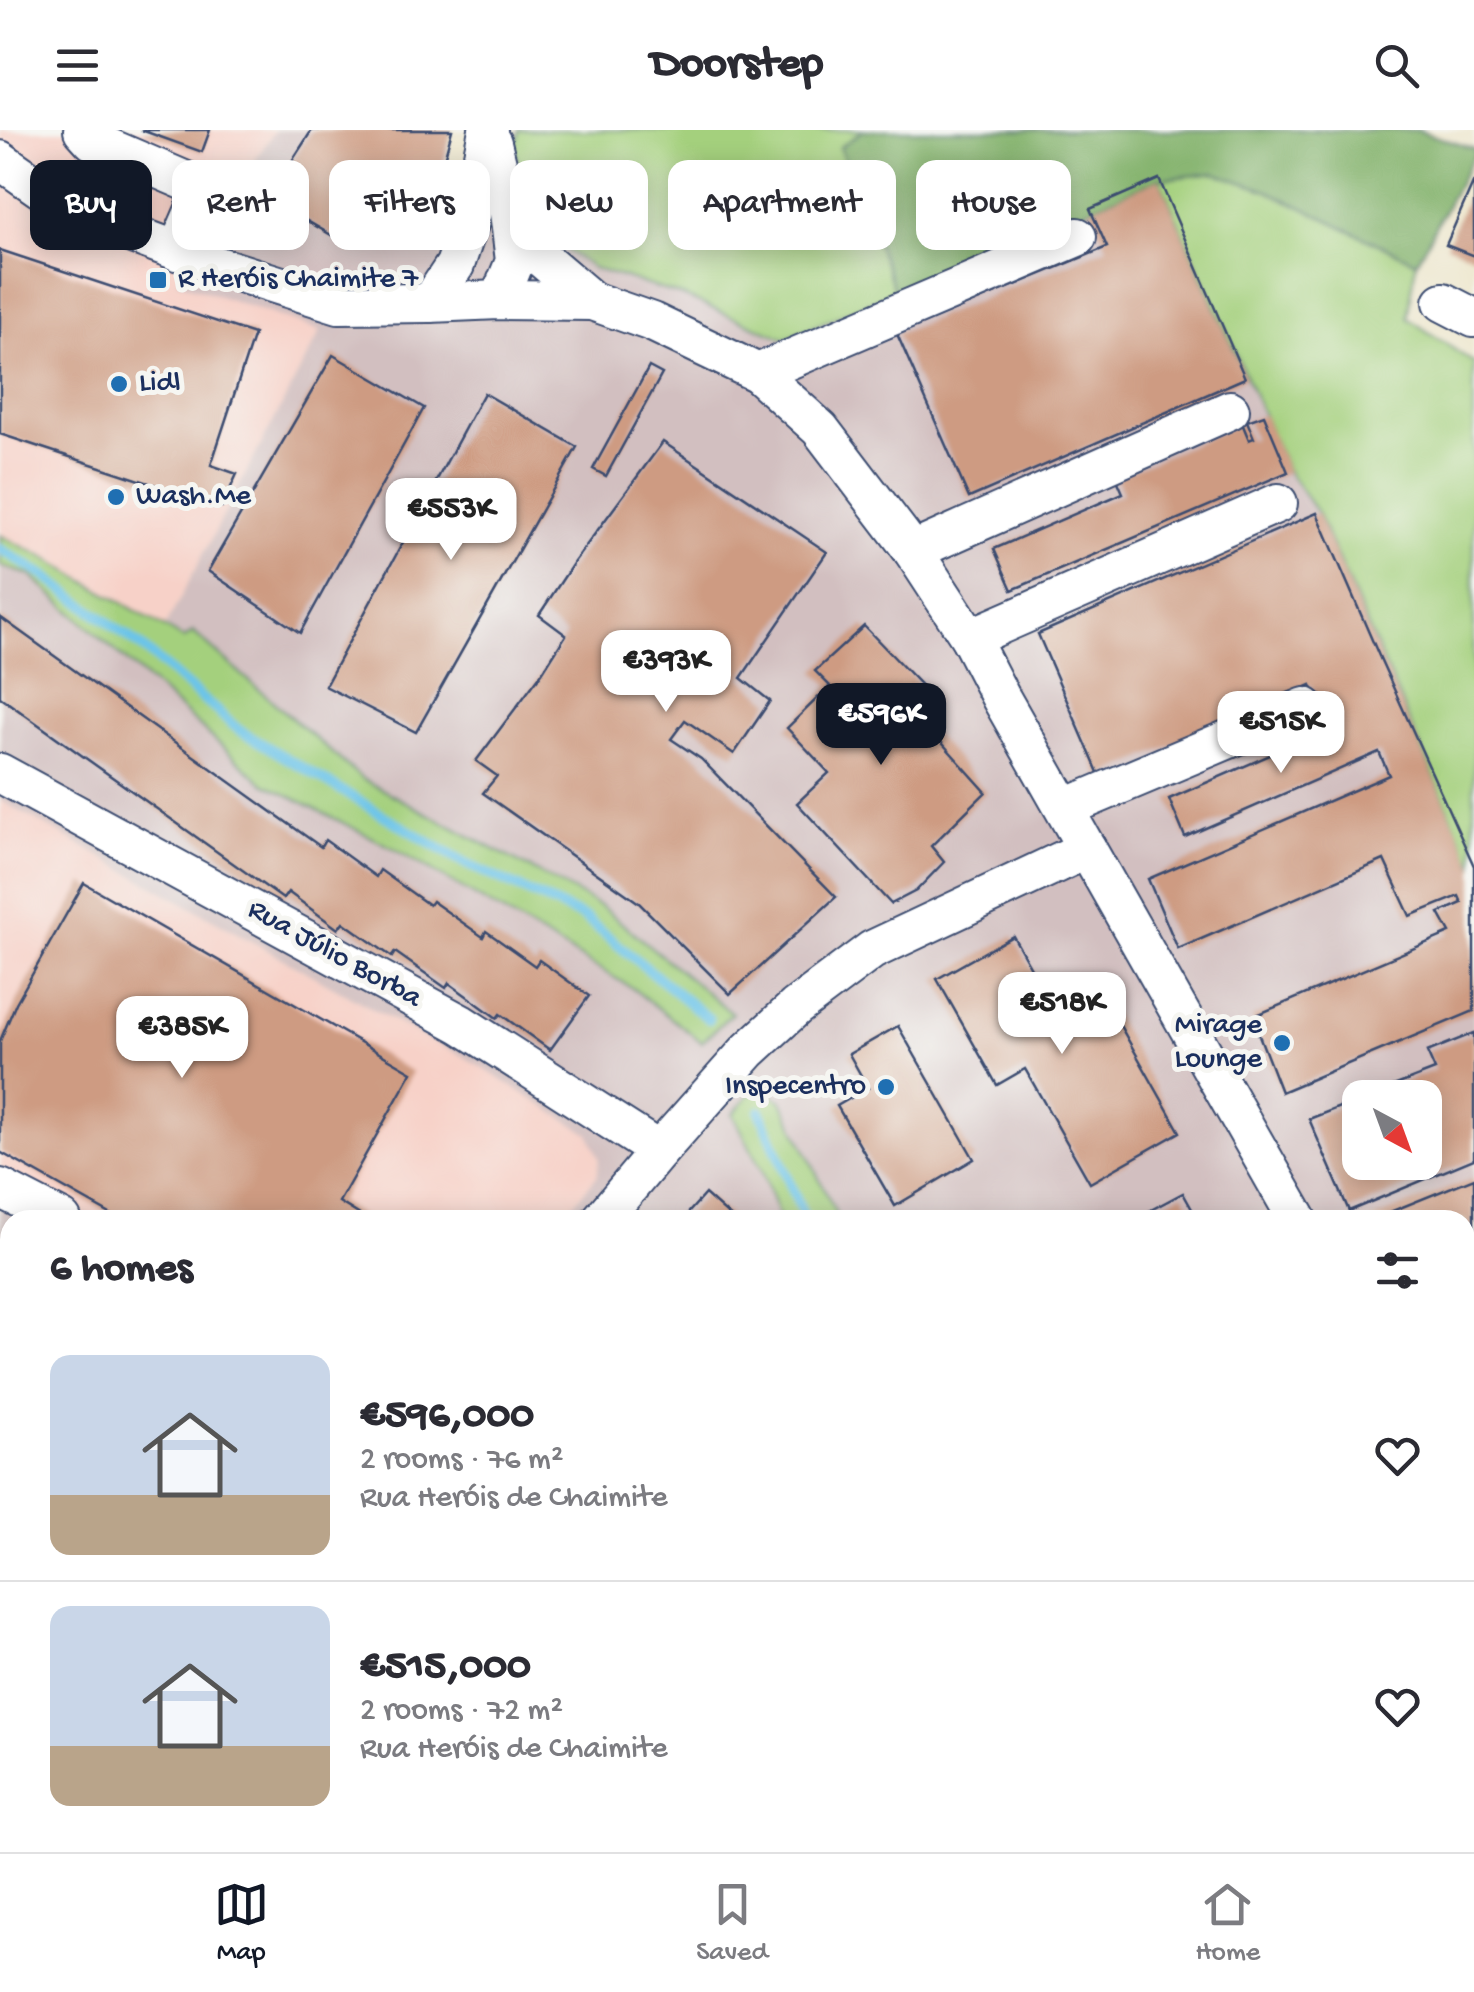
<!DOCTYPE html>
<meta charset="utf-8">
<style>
body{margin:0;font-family:"Gochi Hand",sans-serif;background:#f2f2f3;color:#2b2b33;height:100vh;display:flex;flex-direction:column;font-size:38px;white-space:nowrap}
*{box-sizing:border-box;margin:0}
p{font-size:32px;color:#7c7c81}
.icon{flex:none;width:55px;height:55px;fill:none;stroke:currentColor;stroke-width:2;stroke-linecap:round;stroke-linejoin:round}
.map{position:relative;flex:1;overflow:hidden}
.details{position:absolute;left:0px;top:1080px;width:1475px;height:642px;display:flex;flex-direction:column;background:#fff;border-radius:30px 30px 0 0;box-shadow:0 5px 25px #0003}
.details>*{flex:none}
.hud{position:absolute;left:30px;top:30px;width:1415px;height:90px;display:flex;gap:20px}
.needle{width:65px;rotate:139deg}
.fabs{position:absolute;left:1342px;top:950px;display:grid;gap:20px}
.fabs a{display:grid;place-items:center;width:100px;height:100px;border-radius:20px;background:#fff;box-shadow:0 5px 25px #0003;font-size:50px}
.price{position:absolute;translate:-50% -85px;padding:0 22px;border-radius:20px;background:#fff;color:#222;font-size:32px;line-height:65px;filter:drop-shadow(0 2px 5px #0008)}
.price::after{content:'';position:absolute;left:50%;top:60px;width:30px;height:22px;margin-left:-15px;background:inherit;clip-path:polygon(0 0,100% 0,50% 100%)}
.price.on{background:#111827;color:#fff}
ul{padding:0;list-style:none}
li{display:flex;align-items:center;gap:30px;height:250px;padding:0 50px}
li+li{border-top:2px solid #e1e1e2}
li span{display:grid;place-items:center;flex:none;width:280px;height:200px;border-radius:20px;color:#555}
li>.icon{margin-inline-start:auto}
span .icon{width:120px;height:120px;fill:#fffc;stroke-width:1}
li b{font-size:42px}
h2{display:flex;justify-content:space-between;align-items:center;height:120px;padding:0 50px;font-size:42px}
.tag{padding:0 35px;border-radius:20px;background:#fff;box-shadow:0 5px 25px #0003;font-size:35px;line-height:90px}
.tag.on{background:#111827;color:#fff}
header{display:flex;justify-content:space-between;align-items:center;height:130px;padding:0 50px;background:#fff;font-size:45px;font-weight:800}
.dock{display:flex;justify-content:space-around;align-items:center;height:140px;border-top:2px solid #e1e1e2;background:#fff;font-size:28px;color:#7c7c81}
.dock a{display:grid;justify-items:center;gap:5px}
.dock .on{color:#111827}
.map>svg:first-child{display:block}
.built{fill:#f7d1c8}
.industrial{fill:#d2bfc0;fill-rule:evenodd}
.green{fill:#a4d07d;stroke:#60806e;stroke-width:2.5}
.forest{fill:#83b26c;stroke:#4f7065;stroke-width:2.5}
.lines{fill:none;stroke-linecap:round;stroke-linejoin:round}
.stream{stroke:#6cc4e9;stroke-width:10}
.building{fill:#ce9b82}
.minor-casing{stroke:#3b4b6f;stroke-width:42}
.path{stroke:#3b4b6f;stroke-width:6;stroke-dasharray:8 8;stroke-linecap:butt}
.minor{stroke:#fff;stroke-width:38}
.poi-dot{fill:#1f6fb2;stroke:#f6f6f2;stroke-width:4}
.labels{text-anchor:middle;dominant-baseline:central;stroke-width:10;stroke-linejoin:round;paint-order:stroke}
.poi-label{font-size:30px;fill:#1b2f5e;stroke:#f6f6f2;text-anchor:start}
.street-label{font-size:30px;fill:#1b2f5e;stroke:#f6f6f2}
</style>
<header><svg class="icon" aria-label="menu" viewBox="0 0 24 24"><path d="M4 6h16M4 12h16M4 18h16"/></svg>Doorstep<svg class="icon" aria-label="search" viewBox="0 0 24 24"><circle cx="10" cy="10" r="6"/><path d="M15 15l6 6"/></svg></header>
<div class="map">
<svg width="1474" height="1722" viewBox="0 0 1474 1722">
<rect width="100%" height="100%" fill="#f6f6f2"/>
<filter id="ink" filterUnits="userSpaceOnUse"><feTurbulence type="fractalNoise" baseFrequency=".01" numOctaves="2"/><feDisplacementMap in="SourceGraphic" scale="20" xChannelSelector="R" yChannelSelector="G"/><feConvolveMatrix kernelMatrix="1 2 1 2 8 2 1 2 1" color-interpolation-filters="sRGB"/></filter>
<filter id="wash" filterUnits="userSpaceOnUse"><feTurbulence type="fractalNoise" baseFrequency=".0048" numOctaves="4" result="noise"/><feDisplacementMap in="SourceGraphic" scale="40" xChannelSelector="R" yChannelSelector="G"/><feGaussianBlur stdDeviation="2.25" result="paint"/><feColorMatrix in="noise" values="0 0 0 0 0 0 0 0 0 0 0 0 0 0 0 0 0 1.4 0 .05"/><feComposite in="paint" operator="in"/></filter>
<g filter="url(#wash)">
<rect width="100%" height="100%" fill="#eee7ce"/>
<g class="built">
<path d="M0 0H275L218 86 321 201 165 497 46 428 0 405Z"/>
<path d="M0 670 428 910 463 926 569 990 590 1004 599 1028 597 1046 560 1090H96L0 1040Z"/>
</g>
<g class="industrial">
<path d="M275 0H452L438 78 528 77 593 138 685 167 785 209 1159 49 1288 342 1317 383 1379 526 1474 736V1722H1235L1228 1713 1465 1712V1090H560L597 1046 599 1028 589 1004 463 926 428 910 0 670V405L46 428 165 497 321 201 176 151ZM1360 968H1425V1032H1360Z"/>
<path d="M0 1040 96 1090H10V1710L0 1696Z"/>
<path d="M904 1712H1173L1181 1722H891Z"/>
<path d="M12 1713H580L576 1722H18Z"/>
</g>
<g class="green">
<path d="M519 0H864L840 18 895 162 785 209 685 167 593 138 543 104 528 77 518 34 515 17Z"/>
<path d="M1215 43 1268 61 1416 132 1408 188 1474 233V738L1318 384 1288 342 1159 49Z"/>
<path d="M0 405 46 428 184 509 193 502 361 648 602 777 732 883 702 912 632 858 391 717 262 652 30 445 0 436Z"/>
<path d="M757 955 782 971 839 1090H780L761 1039 733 984Z"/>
<path d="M580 1712H904V1713L891 1722H576Z"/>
</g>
<path class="forest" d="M864 0H1417L1474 19V25L1416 132 1268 61 1215 43 1159 49 895 162 840 17Z"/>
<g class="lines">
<g class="stream">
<path d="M0 419 45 446 139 515 239 600 466 734 585 788 709 889"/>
<path d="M760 981 805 1090"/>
<path d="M1213 1712 1220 1722"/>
</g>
</g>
<g id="blocks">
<g class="building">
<path d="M141 0H210L202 22Z"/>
<path d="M312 0H452L422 110 352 81 338 109 268 68Z"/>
<path d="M1159 49 1245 248 969 368 897 204 1107 117 1090 79Z"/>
<path d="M1474 51V126L1446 115Z"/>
<path d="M0 120 254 204 211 335 237 344 222 377 0 304Z"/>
<path d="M333 225 424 278 300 503 208 441Z"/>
<path d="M649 237 662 244 606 346 593 339Z"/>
<path d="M484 263 577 317 416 602 325 556Z"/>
<path d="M1264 285 1288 342 1012 460 994 419 1123 363 1116 347 1242 293 1249 310 1254 308 1247 291Z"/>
<path d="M663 312 827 422 741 548 770 571 734 624 685 590 671 609 701 629 836 767 730 864 639 773 483 663 497 646 476 631 542 543 566 505 539 485 574 432Z"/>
<path d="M1317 383 1379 526 1474 736V881L1281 962 1252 887 1450 803 1439 783 1462 773 1459 766 1410 786 1384 730 1178 819 1148 749 1389 645 1379 622 1185 707 1169 669 1330 599 1311 555 1100 647 1038 504Z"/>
<path d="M0 487 321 717 325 710 376 747 380 740 429 775 432 771 483 807 486 801 535 836 539 830 589 866 550 920 500 884 497 888 449 853 446 858 395 822 392 827 343 792 338 799 288 762 283 769 0 567Z"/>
<path d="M864 496 936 571 918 586 986 662 931 716 944 732 916 761 891 774 797 673 829 643 787 598 830 556 815 541Z"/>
<path d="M84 753 412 942 339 1072 368 1090H121L0 1022V911L16 873Z"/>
<path d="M1013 806 1053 877 1096 853 1180 1002 1090 1053 1025 939 997 955 937 849Z"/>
<path d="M898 896 974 1029 895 1076 837 976 868 958 849 924Z"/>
<path d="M1474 903V1029L1349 1081 1309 989 1360 969V1032H1425V968L1365 967 1435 940 1427 922Z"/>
<path d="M1474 1048V1098L1465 1101V1090H1370Z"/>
<path d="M1183 1063 1198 1090H1132Z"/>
<path d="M705 1064 734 1090H682Z"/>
<path d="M0 1122 10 1125V1196L0 1193Z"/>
<path d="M1474 1143V1184L1465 1188V1147Z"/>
<path d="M0 1293 10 1296V1363L0 1360Z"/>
<path d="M0 1385 10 1388V1488L0 1494Z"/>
<path d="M1465 1559 1474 1568V1722H1346L1337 1712H1465Z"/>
<path d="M61 1712H236L233 1722H67Z"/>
<path d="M365 1712H417L439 1722H361Z"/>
</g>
</g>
</g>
<g filter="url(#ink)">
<use href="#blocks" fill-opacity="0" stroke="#3b4b6f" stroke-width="2.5"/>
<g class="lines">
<defs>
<g id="minor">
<path d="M83 0 93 11 193 54 199 63 196 77 177 121"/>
<path d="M492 13 509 82 515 131 499 170"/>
<path d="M0 30 40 58 100 92 221 137 339 174 430 173 499 170 592 171 652 192 758 243 820 299 913 421 970 508 1001 568 1298 1090"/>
<path d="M512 86 532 120 592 171"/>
<path d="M1443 172 1474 188"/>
<path d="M430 173 455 135 470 91 488 0"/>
<path d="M758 243 1077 107"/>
<path d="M913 421 1230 280"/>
<path d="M970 508 1278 373"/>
<path d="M0 643 461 894 659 1021"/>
<path d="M1065 678 1305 577"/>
<path d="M0 1058 62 1090"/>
<path d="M601 1090 659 1021 748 921 796 877 872 820 1087 719"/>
<path d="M0 1245 10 1248"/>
<path d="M1465 1386 1474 1402"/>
<path d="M1310 1712 1320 1722"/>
<path d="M289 1722 292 1712"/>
<path d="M929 1722 943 1712"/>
</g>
</defs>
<use href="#minor" class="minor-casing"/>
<path class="path" d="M0 1526 10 1519"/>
<use href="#minor" class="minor"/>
</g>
</g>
<g class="poi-dot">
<rect x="148" y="140" width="20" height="20" rx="5"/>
<circle cx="119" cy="254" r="10"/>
<circle cx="116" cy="367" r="10"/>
<circle cx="1282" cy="913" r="10"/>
<circle cx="886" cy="957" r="10"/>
</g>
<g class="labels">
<g class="poi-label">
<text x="178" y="150">R Heróis Chaimite 7</text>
<text x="139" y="254">Lidl</text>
<text x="136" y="367">Wash.Me</text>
<text x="1262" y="896" text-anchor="end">Mirage<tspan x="1262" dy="34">Lounge</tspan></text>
<text x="866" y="957" text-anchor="end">Inspecentro</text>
</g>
<g class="street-label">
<text transform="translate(334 825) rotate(29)">Rua Júlio Borba</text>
</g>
</g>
</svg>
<div class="fabs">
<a><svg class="needle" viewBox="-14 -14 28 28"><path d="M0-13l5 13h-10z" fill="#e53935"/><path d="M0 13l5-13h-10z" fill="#7c7c81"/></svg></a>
</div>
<b class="price" style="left:451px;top:433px">€553K</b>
<b class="price" style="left:666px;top:585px">€393K</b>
<b class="price on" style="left:881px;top:638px">€596K</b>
<b class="price" style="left:1281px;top:646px">€515K</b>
<b class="price" style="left:1062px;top:927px">€518K</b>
<b class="price" style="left:182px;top:951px">€385K</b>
<div class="hud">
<a class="tag on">Buy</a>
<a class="tag">Rent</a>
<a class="tag">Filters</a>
<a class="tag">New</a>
<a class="tag">Apartment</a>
<a class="tag">House</a>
</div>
<section class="details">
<h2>6 homes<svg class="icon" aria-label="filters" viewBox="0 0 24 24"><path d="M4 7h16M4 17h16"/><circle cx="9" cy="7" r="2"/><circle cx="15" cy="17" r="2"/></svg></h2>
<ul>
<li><span style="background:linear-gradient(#c9d6e8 70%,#b9a48a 0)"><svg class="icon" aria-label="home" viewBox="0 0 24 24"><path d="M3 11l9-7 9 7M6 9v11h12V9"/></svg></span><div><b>€596,000</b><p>2 rooms · 76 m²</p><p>Rua Heróis de Chaimite</p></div><svg class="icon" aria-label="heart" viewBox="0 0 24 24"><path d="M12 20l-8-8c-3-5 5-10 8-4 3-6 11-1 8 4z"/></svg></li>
<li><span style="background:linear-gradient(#c9d6e8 70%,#b9a48a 0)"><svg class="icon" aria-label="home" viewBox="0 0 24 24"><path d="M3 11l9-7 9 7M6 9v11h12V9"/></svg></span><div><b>€515,000</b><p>2 rooms · 72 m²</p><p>Rua Heróis de Chaimite</p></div><svg class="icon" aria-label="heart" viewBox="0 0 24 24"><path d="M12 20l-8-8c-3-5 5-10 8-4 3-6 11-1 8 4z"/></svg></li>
</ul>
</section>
</div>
<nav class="dock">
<a class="on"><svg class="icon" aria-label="map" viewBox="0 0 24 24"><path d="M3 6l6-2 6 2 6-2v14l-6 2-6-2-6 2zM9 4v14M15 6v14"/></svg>Map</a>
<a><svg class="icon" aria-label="saved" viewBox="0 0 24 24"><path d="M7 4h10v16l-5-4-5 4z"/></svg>Saved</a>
<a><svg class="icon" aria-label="home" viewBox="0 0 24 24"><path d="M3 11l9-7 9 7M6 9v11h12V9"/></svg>Home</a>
</nav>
